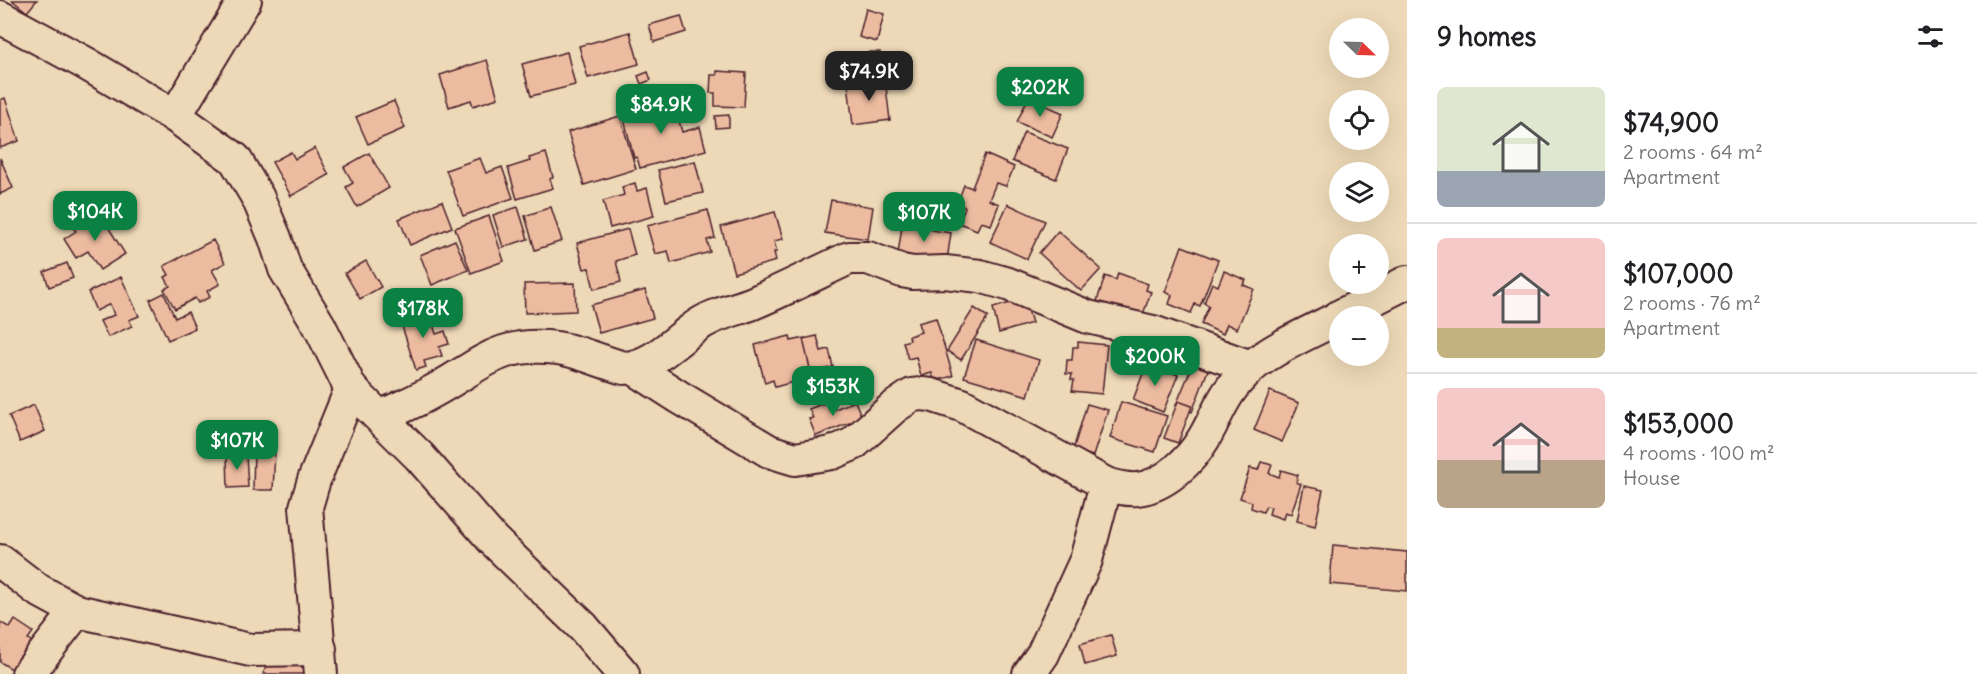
<!DOCTYPE html>
<meta charset="utf-8">
<style>
body{margin:0;font-family:Delius,sans-serif;background:#f2f2f2;color:#202124;height:100vh;display:flex;flex-direction:column;font-size:22px;white-space:nowrap}
*{box-sizing:border-box;margin:0}
p{font-size:20px;color:#757577}
.icon{flex:none;width:33px;height:33px;fill:none;stroke:currentColor;stroke-width:2;stroke-linecap:round;stroke-linejoin:round}
.map{position:relative;flex:1;overflow:hidden}
.drawer{display:flex;flex-direction:column;background:#fff;width:570px}
.drawer>*{flex:none}
.needle{width:39px;rotate:113deg}
.tools{position:absolute;left:1329px;top:18px;display:grid;gap:12px}
.tools a{display:grid;place-items:center;width:60px;height:60px;border-radius:50%;background:#fff;box-shadow:0 6px 24px #0002;font-size:30px}
.price{position:absolute;translate:-50% -51px;padding:0 14px;border-radius:12px;background:#0b8043;color:#fff;font-size:20px;line-height:39px;filter:drop-shadow(0 2px 3px #0008)}
.price::after{content:'';position:absolute;left:50%;top:36px;width:18px;height:14px;margin-left:-9px;background:inherit;clip-path:polygon(0 0,100% 0,50% 100%)}
.price.on{background:#222;color:#fff}
ul{padding:0;list-style:none}
li{display:flex;align-items:center;gap:18px;height:150px;padding:0 30px}
li+li{border-top:2px solid #e0e0e0}
li span{display:grid;place-items:center;flex:none;width:168px;height:120px;border-radius:9px;color:#555}
li>.icon{margin-inline-start:auto}
span .icon{width:72px;height:72px;fill:#fffc;stroke-width:1}
li b{font-size:26px}
h2{display:flex;justify-content:space-between;align-items:center;height:72px;padding:0 30px;font-size:26px}
main{display:flex;flex:1;min-height:0}
.map>svg:first-child{display:block}
.building{fill:#edbca0;stroke:#4a1f2b;stroke-width:1.5}
.lines{fill:none;stroke-linecap:round;stroke-linejoin:round}
.minor-casing{stroke:#4a1f2b;stroke-width:36}
.minor{stroke:#edd9b7;stroke-width:32}
</style>
<main>
<div class="map">
<svg width="1407" height="674" viewBox="0 0 1407 674">
<rect width="100%" height="100%" fill="#edd9b7"/>
<filter id="ink" filterUnits="userSpaceOnUse"><feTurbulence type="fractalNoise" baseFrequency=".0167" numOctaves="2"/><feDisplacementMap in="SourceGraphic" scale="12" xChannelSelector="R" yChannelSelector="G"/><feConvolveMatrix kernelMatrix="1 2 1 2 8 2 1 2 1" color-interpolation-filters="sRGB"/></filter>
<g filter="url(#ink)">
<g class="building">
<path d="M12 0H37L27 12Z"/>
<path d="M866 9 884 14 877 42 859 37Z"/>
<path d="M681 16 686 32 654 42 649 25Z"/>
<path d="M630 32 639 64 588 78 579 46Z"/>
<path d="M567 52 575 85 531 96 522 64Z"/>
<rect x="869" y="52" width="11" height="16"/>
<path d="M487 60 498 98 473 106 471 100 449 107 440 75Z"/>
<path d="M717 71 746 73 744 107 715 106V93H710L711 75H717Z"/>
<path d="M648 72 651 80 641 84 638 76Z"/>
<path d="M885 79 890 120 853 125 848 84Z"/>
<path d="M5 98 19 141 0 148V100Z"/>
<path d="M1028 98 1063 113 1052 137 1017 122Z"/>
<path d="M394 101 405 128 368 144 356 117Z"/>
<path d="M674 101 682 132 700 127 706 150 640 168 637 157 634 158 623 115Z"/>
<path d="M729 115V127L716 128 715 116Z"/>
<path d="M620 116 636 169 584 185 568 132Z"/>
<path d="M1024 132 1068 149 1056 179 1012 161Z"/>
<path d="M315 148 329 175 291 196 272 162 291 152 295 159Z"/>
<path d="M369 153 389 188 357 207 346 187 353 183 344 167Z"/>
<path d="M546 153 553 177 550 179 553 188 517 199 508 168 530 161 529 158Z"/>
<path d="M985 154 1014 167 1006 186 996 183 989 200 999 204 991 225 981 222 977 230 959 223 965 207 957 204 964 185 972 188Z"/>
<path d="M0 158 13 188 0 194Z"/>
<path d="M480 158 486 173 502 167 513 198 463 216 446 170Z"/>
<path d="M695 161 703 193 666 201 658 170Z"/>
<path d="M635 183 637 191 647 188 654 216 610 228 603 201 624 195 622 187Z"/>
<path d="M831 200 873 207 868 239 825 233Z"/>
<path d="M442 201 452 227 410 245 399 219Z"/>
<path d="M1008 204 1045 221 1027 259 990 242Z"/>
<path d="M518 207 528 239 503 247 493 215Z"/>
<path d="M551 207 562 241 535 250 525 216Z"/>
<path d="M708 210 715 238 707 240 710 252 671 263 668 251 655 254 647 226Z"/>
<path d="M99 212 125 254 100 270 88 251 76 258 64 239 76 231 73 228Z"/>
<path d="M775 212 783 239 774 241 777 252H774L776 261 734 273 721 227Z"/>
<path d="M489 216 504 261 471 273 455 228Z"/>
<path d="M908 222 932 225 931 230 951 233 947 260 912 262 913 256 898 254 902 226 908 227Z"/>
<path d="M628 229 635 255 616 261 621 282 594 289 589 268 584 269 577 243Z"/>
<path d="M1058 231 1101 269 1081 291 1039 253Z"/>
<path d="M213 240 225 263 212 270 220 284 207 291 210 297 198 303 195 298 175 309 164 289 170 286 165 277 169 275 164 266Z"/>
<path d="M455 240 468 270 432 285 420 255Z"/>
<path d="M1182 246 1218 260 1200 306 1195 304 1191 313 1169 304 1172 295 1165 292Z"/>
<path d="M366 261 381 287 360 299 345 273Z"/>
<path d="M67 263 73 278 49 287 44 272Z"/>
<path d="M1378 269 1389 275 1377 298 1349 284H1378Z"/>
<path d="M1224 271 1246 280 1243 285 1254 289 1237 329 1227 324 1223 334 1201 324 1209 306 1204 303 1212 283 1218 286Z"/>
<path d="M1118 273 1148 284 1146 290 1151 292 1142 317 1108 312 1110 305 1097 301 1105 276 1116 280Z"/>
<path d="M121 277 139 316 129 320 132 326 108 337 100 321 114 315 110 304 96 311 88 292Z"/>
<path d="M575 283 576 311 525 313 524 284Z"/>
<path d="M645 290 653 318 599 333 591 305Z"/>
<path d="M164 293 175 318 188 312 195 328 168 340 150 300Z"/>
<path d="M1025 299 1032 323 999 333 993 308Z"/>
<path d="M974 308 988 317 961 360 947 351Z"/>
<path d="M429 311 436 334 445 331 449 344 439 347 442 356 424 361 426 367 416 370 400 320Z"/>
<path d="M936 318 953 376 934 381 932 373 921 376 916 357 908 359 903 342 910 340 909 336 921 332 918 323Z"/>
<path d="M790 336 791 341 805 338 815 376 775 387 773 380 765 383 755 345Z"/>
<path d="M817 336 821 351 829 349 833 367 811 373 803 339Z"/>
<path d="M976 340 1039 360 1028 396 964 377Z"/>
<path d="M1078 342 1107 345 1102 394 1072 391 1074 380H1071L1072 374H1066L1067 360H1072L1073 347H1078Z"/>
<path d="M1121 344 1134 350 1125 369 1112 363Z"/>
<path d="M1147 363 1178 375 1163 412 1133 400Z"/>
<path d="M1193 364 1208 370 1192 412 1176 405Z"/>
<path d="M1270 391 1299 403 1282 442 1254 430Z"/>
<path d="M855 401 862 418 816 436 809 419 813 418 809 409 827 402 830 411Z"/>
<path d="M1178 401 1192 406 1178 443 1164 438Z"/>
<path d="M1121 402 1167 416 1155 452 1110 438Z"/>
<path d="M1087 404 1108 410 1093 456 1073 450Z"/>
<path d="M34 405 45 431 20 442 9 416Z"/>
<path d="M254 450 275 451 273 490H253Z"/>
<path d="M246 454 248 487 228 488 227 455Z"/>
<path d="M1261 462 1272 465 1269 473 1279 477 1281 470 1298 475 1296 482 1301 484 1291 514 1285 512 1283 519 1269 514 1271 507 1266 506 1263 512 1251 508 1252 502 1240 498 1250 468 1258 470Z"/>
<path d="M1304 486 1323 490 1315 526 1297 521Z"/>
<path d="M1333 545 1407 552V591L1330 584Z"/>
<path d="M15 620 33 632 28 639 35 644 17 672 0 662V622L10 628Z"/>
<path d="M1111 635 1117 656 1085 665 1080 644Z"/>
<path d="M271 655 307 669 305 674H263Z"/>
</g>
<g class="lines">
<defs>
<g id="minor">
<path d="M0 17 85 63 175 116 235 159 258 198 275 238 285 269 319 325 351 389 419 456 493 540 583 627 623 674"/>
<path d="M175 116 245 0"/>
<path d="M1340 316 1407 282"/>
<path d="M634 368 679 397 769 451 795 459 832 453 853 444 893 408 912 395 922 394 931 395 962 405 1106 484C1116 487 1126 490 1137 489 1165 486 1191 460 1204 438 1220 410 1223 393 1249 369 1271 349 1312 331 1340 317"/>
<path d="M380 417C397 409 414 402 430 393 478 368 497 340 557 348 579 351 602 362 624 368 651 367 673 343 694 328 712 314 733 311 753 303 786 289 817 273 849 258H868L902 271 913 273 945 272 980 276 1008 284 1088 317 1153 332 1251 367"/>
<path d="M0 561 38 590 77 611 250 650 320 649"/>
<path d="M28 674 77 611"/>
<path d="M321 674 306 507 314 480 351 389"/>
<path d="M1029 674 1043 654 1086 560 1106 484"/>
</g>
</defs>
<use href="#minor" class="minor-casing"/>
<use href="#minor" class="minor"/>
</g>
</g>
</svg>
<div class="tools">
<a><svg class="needle" viewBox="-14 -14 28 28"><path d="M0-13l5 13h-10z" fill="#e53935"/><path d="M0 13l5-13h-10z" fill="#757577"/></svg></a>
<a><svg class="icon" aria-label="locate" viewBox="0 0 24 24"><circle cx="12" cy="12" r="6"/><path d="M12 2v4M12 18v4M2 12h4M18 12h4"/></svg></a>
<a><svg class="icon" aria-label="layers" viewBox="0 0 24 24"><path d="M12 4l9 5-9 5-9-5zM3 14l9 5 9-5"/></svg></a>
<a>+</a>
<a>−</a>
</div>
<b class="price on" style="left:869px;top:102px">$74.9K</b>
<b class="price" style="left:1040px;top:118px">$202K</b>
<b class="price" style="left:661px;top:135px">$84.9K</b>
<b class="price" style="left:95px;top:242px">$104K</b>
<b class="price" style="left:924px;top:243px">$107K</b>
<b class="price" style="left:423px;top:339px">$178K</b>
<b class="price" style="left:1155px;top:387px">$200K</b>
<b class="price" style="left:833px;top:417px">$153K</b>
<b class="price" style="left:237px;top:471px">$107K</b>
</div>
<section class="drawer">
<h2>9 homes<svg class="icon" aria-label="filters" viewBox="0 0 24 24"><path d="M4 7h16M4 17h16"/><circle cx="9" cy="7" r="2"/><circle cx="15" cy="17" r="2"/></svg></h2>
<ul>
<li><span style="background:linear-gradient(#dfe7d0 70%,#9aa5b1 0)"><svg class="icon" aria-label="home" viewBox="0 0 24 24"><path d="M3 11l9-7 9 7M6 9v11h12V9"/></svg></span><div><b>$74,900</b><p>2 rooms · 64 m²</p><p>Apartment</p></div></li>
<li><span style="background:linear-gradient(#f6c9c9 75%,#c2b280 0)"><svg class="icon" aria-label="home" viewBox="0 0 24 24"><path d="M3 11l9-7 9 7M6 9v11h12V9"/></svg></span><div><b>$107,000</b><p>2 rooms · 76 m²</p><p>Apartment</p></div></li>
<li><span style="background:linear-gradient(#f6c9c9 60%,#b9a48a 0)"><svg class="icon" aria-label="home" viewBox="0 0 24 24"><path d="M3 11l9-7 9 7M6 9v11h12V9"/></svg></span><div><b>$153,000</b><p>4 rooms · 100 m²</p><p>House</p></div></li>
</ul>
</section>
</main>
